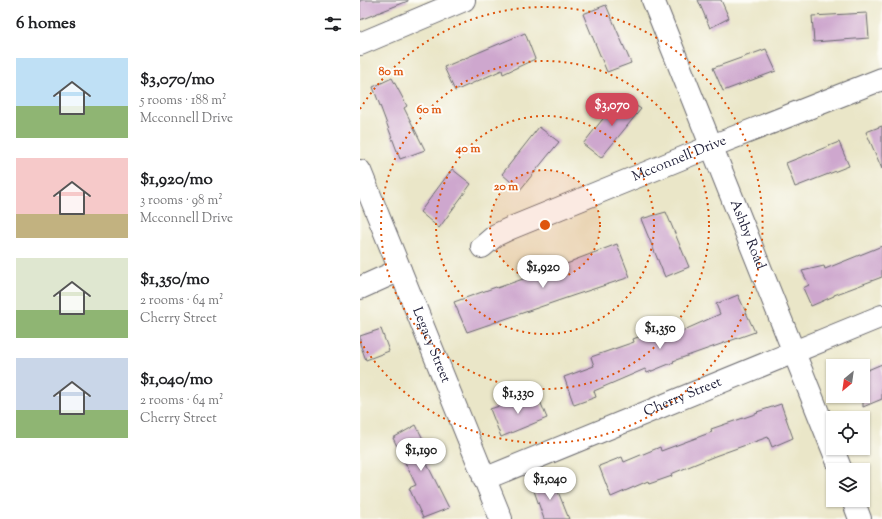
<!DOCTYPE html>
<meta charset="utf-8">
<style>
body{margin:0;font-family:"Sorts Mill Goudy",serif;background:#f6f6f6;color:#202124;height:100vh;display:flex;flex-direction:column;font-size:15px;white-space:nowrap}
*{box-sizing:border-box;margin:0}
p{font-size:13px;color:#757577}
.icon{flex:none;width:22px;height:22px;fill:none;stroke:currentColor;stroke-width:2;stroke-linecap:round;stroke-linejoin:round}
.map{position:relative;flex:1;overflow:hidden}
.sheet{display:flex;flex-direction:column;background:#fff;width:360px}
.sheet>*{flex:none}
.needle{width:26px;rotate:209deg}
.controls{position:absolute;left:466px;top:359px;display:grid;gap:8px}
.controls a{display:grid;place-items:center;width:44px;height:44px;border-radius:0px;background:#fff;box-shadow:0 1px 3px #0004;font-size:20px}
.price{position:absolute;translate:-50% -34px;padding:0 9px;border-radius:14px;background:#fff;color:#222;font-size:13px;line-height:26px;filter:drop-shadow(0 1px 2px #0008)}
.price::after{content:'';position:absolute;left:50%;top:24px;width:12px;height:9px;margin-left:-6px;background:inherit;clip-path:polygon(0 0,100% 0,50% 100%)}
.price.on{background:#d1495b;color:#fff}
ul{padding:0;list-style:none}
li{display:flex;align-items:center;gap:12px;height:100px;padding:0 16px}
li span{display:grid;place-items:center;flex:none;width:112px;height:80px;border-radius:0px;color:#555}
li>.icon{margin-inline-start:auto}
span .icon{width:48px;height:48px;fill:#fffc;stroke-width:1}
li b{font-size:17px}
h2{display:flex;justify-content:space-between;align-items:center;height:48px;padding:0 16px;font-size:17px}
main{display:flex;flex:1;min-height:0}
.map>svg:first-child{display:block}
.building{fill:#cea7ce}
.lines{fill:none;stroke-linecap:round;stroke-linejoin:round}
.minor-casing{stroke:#68676c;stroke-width:24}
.minor{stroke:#fff;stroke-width:22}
.ring{fill:none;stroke:#de560e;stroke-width:2;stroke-dasharray:2 4}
.labels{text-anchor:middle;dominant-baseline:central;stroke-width:4;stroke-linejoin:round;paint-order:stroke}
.street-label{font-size:14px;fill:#22223b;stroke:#fdfcf7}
.centre{fill:#de560e;stroke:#fdfcf7;stroke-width:2}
.ring-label{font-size:12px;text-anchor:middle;font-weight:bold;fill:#de560e;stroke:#fdfcf7;stroke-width:4;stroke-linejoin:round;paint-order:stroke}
</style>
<main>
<section class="sheet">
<h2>6 homes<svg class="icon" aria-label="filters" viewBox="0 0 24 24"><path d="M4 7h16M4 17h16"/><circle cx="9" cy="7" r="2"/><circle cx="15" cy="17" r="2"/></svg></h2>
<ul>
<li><span style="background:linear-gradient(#bfe0f5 60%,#8fb573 0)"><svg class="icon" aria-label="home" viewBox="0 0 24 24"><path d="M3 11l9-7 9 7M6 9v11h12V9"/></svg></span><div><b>$3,070/mo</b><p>5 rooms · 188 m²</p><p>Mcconnell Drive</p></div></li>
<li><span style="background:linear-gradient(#f6c9c9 70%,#c2b280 0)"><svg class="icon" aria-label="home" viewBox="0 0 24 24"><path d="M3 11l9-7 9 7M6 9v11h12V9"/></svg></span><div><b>$1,920/mo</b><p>3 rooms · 98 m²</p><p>Mcconnell Drive</p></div></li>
<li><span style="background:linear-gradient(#dfe7d0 65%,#8fb573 0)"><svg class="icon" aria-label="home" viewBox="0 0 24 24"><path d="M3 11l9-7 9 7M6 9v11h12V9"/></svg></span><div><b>$1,350/mo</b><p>2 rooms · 64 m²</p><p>Cherry Street</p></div></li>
<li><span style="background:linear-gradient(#c9d6e8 65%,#8fb573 0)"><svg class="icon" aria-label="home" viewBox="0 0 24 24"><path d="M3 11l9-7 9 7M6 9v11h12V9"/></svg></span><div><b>$1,040/mo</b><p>2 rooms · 64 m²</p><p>Cherry Street</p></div></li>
</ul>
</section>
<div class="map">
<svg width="522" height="519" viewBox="0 0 522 519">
<rect width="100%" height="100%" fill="#fdfcf7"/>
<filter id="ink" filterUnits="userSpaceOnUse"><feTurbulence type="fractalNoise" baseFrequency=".025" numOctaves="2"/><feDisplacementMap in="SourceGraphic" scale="8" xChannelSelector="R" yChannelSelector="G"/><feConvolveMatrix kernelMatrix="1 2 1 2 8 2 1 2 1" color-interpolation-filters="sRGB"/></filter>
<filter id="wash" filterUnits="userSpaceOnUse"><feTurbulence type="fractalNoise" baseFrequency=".012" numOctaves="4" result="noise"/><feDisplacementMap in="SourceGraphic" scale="16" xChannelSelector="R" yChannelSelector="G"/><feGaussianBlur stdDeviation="0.9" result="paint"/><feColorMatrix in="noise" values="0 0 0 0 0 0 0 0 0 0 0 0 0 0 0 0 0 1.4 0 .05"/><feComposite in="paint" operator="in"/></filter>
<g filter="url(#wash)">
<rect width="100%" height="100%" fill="#eae6c8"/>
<g id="blocks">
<g class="building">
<path d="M0 0H48V1L0 20Z"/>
<path d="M338 0H361L369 18 350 28Z"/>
<path d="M246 5 271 63 247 72 223 14Z"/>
<path d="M507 13 509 38 454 42 452 16Z"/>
<path d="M165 33 175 59 143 74 142 70 95 91 84 67Z"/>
<path d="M406 49 416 71 363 91 353 68Z"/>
<path d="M32 78 47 106 44 108 65 150 40 159 13 87Z"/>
<path d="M261 96 281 109 241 158 223 144Z"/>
<path d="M522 126V169L506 132Z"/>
<path d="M179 127 199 142 160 190 142 174Z"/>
<path d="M479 142 489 166 435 187 426 163Z"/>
<path d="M92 169 111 184 79 228 60 212Z"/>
<path d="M306 212 329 267 305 277 281 219Z"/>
<path d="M257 244 270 277 215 295 107 332 94 302 136 287 137 288 212 262V261Z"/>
<path d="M522 246V277L474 295V296L451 306 443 288 449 285 442 271 464 266 465 269Z"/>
<path d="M378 295 395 332 313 361 314 362 287 373 285 369 234 391 236 397 214 405 204 377 234 366 231 357 274 342 273 339 299 329 304 339 360 314 356 304Z"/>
<path d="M21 329 29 351 6 360 0 344V336Z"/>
<path d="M522 364V399L503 407V372Z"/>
<path d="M177 394 187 418 141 437 130 409Z"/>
<path d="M421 404 433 438 412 447 408 437 355 456 311 474 312 476 289 484 288 481 251 497 239 466 262 457 264 462 300 447 301 451 352 432 351 429 398 413 397 412Z"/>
<path d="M56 425 72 457 65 460 89 508 63 518 49 488 56 485 33 438Z"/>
<path d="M193 479 209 519H184L173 488Z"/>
</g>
</g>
</g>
<g filter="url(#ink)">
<use href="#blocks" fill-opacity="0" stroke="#68676c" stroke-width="1"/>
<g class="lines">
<defs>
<g id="minor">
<path id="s1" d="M293 0 481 470"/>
<path d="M0 44 104 0"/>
<path id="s2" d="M0 171 141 519"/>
<path id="s3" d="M122 247 136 235 151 228 352 146 522 79"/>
<path d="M0 288 40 270"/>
<path id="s4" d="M124 479 522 316"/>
<path d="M493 500 500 519"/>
</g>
</defs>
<use href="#minor" class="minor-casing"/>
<use href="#minor" class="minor"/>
</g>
</g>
<circle cx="185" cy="225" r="55" fill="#de560e" fill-opacity=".12"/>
<g class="ring">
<circle cx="185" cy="225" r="55"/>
<circle cx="185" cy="225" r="109"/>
<circle cx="185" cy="225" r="164"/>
<path d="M0 109A218 218 0 1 1 0 341"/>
</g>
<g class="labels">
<g class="street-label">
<text stroke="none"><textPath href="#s3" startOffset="217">Mcconnell Drive</textPath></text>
<text stroke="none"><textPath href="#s1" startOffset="253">Ashby Road</textPath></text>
<text stroke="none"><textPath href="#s2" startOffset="188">Legacy Street</textPath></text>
<text stroke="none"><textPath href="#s4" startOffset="215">Cherry Street</textPath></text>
</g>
</g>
<circle cx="185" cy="225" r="6" class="centre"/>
<g class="ring-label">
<text x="31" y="75">80 m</text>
<text x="69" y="113">60 m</text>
<text x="108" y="152">40 m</text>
<text x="146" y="190">20 m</text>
</g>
</svg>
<div class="controls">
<a><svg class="needle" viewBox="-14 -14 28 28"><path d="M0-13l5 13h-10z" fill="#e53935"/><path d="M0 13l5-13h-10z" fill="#757577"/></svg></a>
<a><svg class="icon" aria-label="locate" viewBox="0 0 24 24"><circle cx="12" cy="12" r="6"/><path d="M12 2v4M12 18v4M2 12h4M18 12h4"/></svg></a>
<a><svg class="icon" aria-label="layers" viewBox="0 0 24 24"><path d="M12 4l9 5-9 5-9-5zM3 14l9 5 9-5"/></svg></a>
</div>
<b class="price on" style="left:252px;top:127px">$3,070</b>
<b class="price" style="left:183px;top:289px">$1,920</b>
<b class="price" style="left:300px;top:350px">$1,350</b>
<b class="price" style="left:158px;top:415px">$1,330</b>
<b class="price" style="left:61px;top:472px">$1,190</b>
<b class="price" style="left:190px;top:501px">$1,040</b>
</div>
</main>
